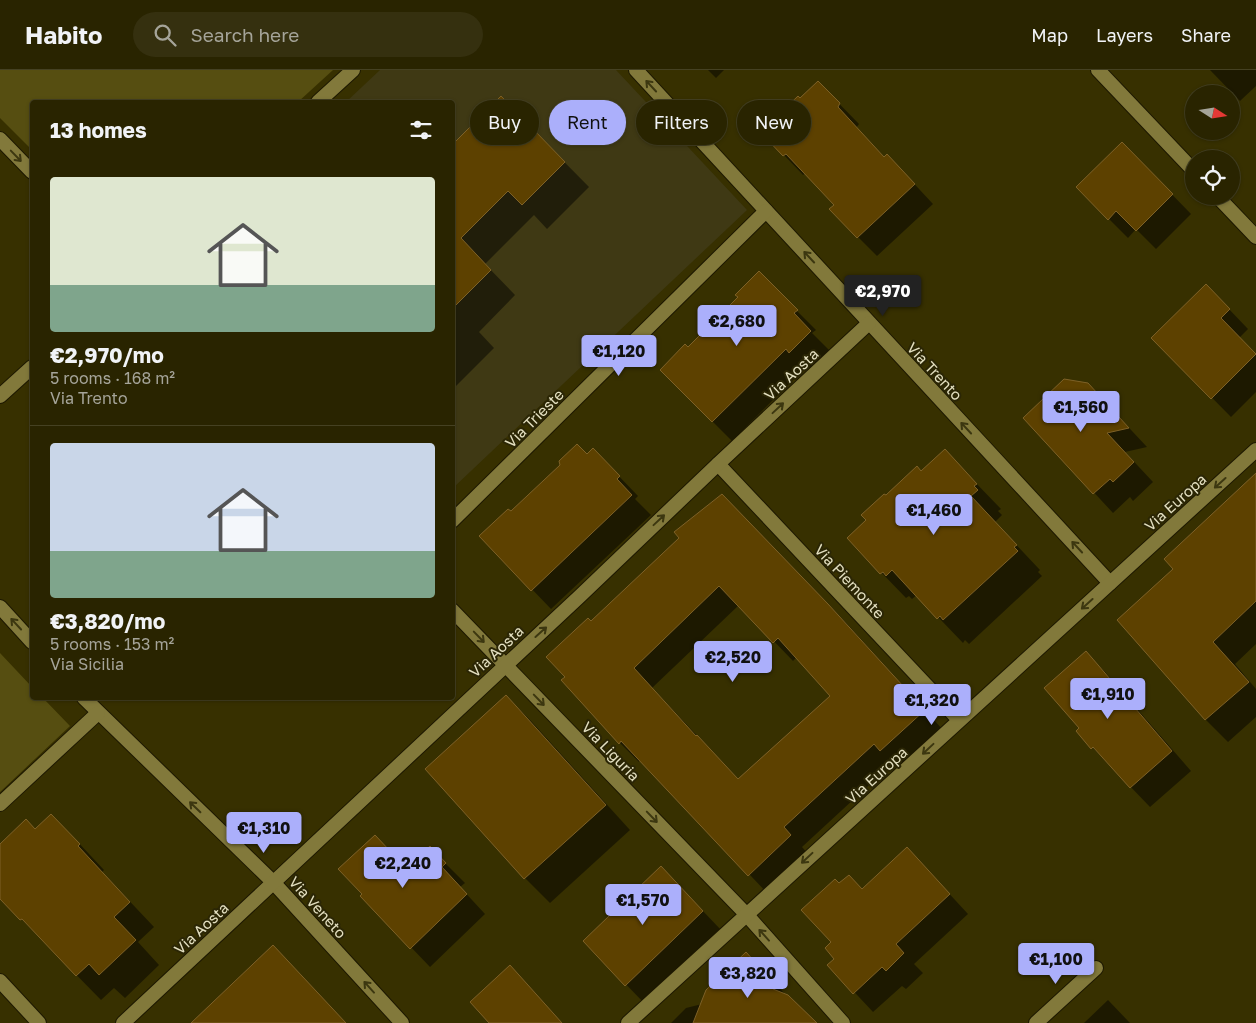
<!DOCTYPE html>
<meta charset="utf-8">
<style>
body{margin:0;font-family:"Golos Text",sans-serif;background:#35300f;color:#f1f3f6;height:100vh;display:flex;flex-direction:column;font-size:19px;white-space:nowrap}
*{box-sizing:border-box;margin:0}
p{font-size:16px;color:#a5a499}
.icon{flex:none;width:28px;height:28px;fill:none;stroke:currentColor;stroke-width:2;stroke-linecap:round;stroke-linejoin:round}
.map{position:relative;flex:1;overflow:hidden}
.side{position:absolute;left:30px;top:30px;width:425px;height:600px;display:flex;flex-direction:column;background:#292400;border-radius:5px;box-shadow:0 1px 4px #0004,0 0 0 1px #454122}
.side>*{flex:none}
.banner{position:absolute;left:470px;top:30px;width:475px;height:45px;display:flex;gap:10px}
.needle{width:32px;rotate:102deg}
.fabs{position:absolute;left:1185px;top:15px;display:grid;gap:10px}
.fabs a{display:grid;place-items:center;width:55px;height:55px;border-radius:50%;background:#292400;box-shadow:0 1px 4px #0004,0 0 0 1px #454122;font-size:25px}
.price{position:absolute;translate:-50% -42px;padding:0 11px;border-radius:5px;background:#abaffb;color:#111;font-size:16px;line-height:32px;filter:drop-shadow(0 1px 2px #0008)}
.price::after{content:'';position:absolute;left:50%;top:30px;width:15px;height:11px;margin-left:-8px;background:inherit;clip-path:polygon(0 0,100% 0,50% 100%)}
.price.on{background:#222;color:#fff}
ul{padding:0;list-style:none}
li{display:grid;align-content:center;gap:10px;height:265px;padding:0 20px}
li+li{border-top:1px solid #454122}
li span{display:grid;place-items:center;height:155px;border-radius:5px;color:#555}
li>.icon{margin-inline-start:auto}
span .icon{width:90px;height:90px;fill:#fffc;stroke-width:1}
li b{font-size:21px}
h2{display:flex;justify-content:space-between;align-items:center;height:60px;padding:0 20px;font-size:21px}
.tag{padding:0 18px;border-radius:22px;background:#292400;box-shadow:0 1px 4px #0004,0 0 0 1px #454122;font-size:18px;line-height:45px}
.tag.on{background:#abaffb;color:#111}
header{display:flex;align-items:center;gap:30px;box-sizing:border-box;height:70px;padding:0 25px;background:#292400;border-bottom:1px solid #454122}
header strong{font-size:24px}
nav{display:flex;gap:28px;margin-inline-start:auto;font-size:18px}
.search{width:350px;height:45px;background:#35300f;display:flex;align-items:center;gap:12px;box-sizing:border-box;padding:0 18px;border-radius:28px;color:#a5a499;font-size:19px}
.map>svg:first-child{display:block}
.built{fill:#3f3914}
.green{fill:#564e11}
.shadow{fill:#0007;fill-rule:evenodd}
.building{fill:#5d4100;stroke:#7e6127;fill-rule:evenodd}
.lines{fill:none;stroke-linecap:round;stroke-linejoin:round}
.pedestrian-casing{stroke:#1d1800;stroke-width:16}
.minor-casing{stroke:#1d1800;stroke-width:16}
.pedestrian{stroke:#82793b;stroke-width:14}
.minor{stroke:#82793b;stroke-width:14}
.oneway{stroke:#3c3710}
.labels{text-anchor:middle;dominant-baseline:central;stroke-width:4;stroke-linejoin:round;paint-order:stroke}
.street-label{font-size:15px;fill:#e3dfc0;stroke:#2b2605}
</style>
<header>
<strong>Habito</strong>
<div class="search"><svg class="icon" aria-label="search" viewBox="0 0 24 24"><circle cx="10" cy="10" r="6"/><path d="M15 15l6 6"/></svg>Search here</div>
<nav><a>Map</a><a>Layers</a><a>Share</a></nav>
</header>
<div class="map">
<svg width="1256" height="953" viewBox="0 0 1256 953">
<rect width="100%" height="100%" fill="#373000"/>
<path class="built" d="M380 0H616L747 140 453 418 452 32H346Z"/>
<g class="green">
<path d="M0 0H333L298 32H32V80L0 48Z"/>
<path d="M0 583 32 617V628H43L70 656 0 722Z"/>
</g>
<g class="shadow">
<path d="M708 0H724L716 8Z"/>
<path d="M1210 0H1256V16L1240 31Z"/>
<path d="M818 12 859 54 856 58 885 88 906 105 933 134 877 186 858 167 835 135 806 103 803 105 764 64Z"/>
<path d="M501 28 589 117 547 159 534 145 485 194 515 225 479 262 494 278 452 320V77Z"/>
<path d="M1122 73 1191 144 1156 179 1136 159 1128 168 1077 117Z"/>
<path d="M759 203 816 260 812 263 830 281 809 301 805 298 732 371 661 300 688 278 740 227Z"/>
<path d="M1206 215 1248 259 1239 268 1256 285V322L1231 347 1153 268Z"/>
<path d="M1088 314 1147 377 1125 382 1153 412 1133 431 1130 427 1113 443 1025 348Z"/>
<path d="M945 381 1001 439 998 441 1002 445 995 452 1040 500 1038 502 1042 506 969 574 965 570 963 573 917 525 912 529 909 526 906 528 848 468 868 450 886 427 922 403Z"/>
<path d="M587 386 612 399 638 426 635 429 651 445 551 539 481 466 511 442 561 395Z"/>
<path d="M1256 404V574L1235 594 1256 619V647L1228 672 1206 650 1118 550 1175 499Z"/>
<path d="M742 445 847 554 943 660 900 699 893 693 802 777 809 785 768 824 640 689 639 692 620 673 563 611 567 608 591 553ZM739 535 793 591 797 587 831 626 739 710 652 618Z"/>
<path d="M1086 583 1105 602 1191 701 1150 737 1077 661 1081 658Z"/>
<path d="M506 626 531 651 630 760 550 833 525 808 427 699Z"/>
<path d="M36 760 76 770 104 800 102 802 154 857 138 872 159 895 125 928 114 918 101 930 0 827V775Z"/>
<path d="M430 778 465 813 460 817 485 844 430 897 362 826 407 799Z"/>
<path d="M907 778 968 844 914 894 923 903 906 919 902 916 873 942 829 895 835 889 833 872 839 815 862 820Z"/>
<path d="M680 817 722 861 645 934 584 871Z"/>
<path d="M746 884 786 925 802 953H671L686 938 702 934Z"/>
<path d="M1108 930 1130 953H1084Z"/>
</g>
<g class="building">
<path d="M818 11 840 33 838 37 884 87 887 84 915 114 857 168 829 139 834 135 786 84 783 86 762 64 773 53 771 52 798 26 800 28Z"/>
<path d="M501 26 565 92 522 135 508 121 461 168 491 200 452 239V75Z"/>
<path d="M1122 72 1173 124 1136 161 1116 141 1108 150 1076 117Z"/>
<path d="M759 201 798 240 794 243 811 261 789 283 786 279 712 352 660 300 685 274 688 277 738 227 735 225Z"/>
<path d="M1206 214 1230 239 1221 248 1256 284 1211 329 1151 268Z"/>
<path d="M1064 309 1088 313 1129 358 1107 363 1134 392 1113 412 1110 409 1093 424 1023 348Z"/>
<path d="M577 374 587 384 593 378 620 406 617 409 632 425 531 521 479 466 508 439 511 441 560 395 559 391Z"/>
<path d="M945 379 977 414 974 416 978 420 971 426 1017 475 1014 477 1018 481 943 550 940 546 937 549 892 500 886 506 883 502 880 504 847 468 866 450 861 445 884 424 886 425 917 396 921 401Z"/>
<path d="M1256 403V531L1213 572 1249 612 1205 650 1117 550 1173 499 1164 489Z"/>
<path d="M722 424 828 534 925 640 880 681 874 674 784 757 791 765 748 806 621 671 619 674 561 610 565 607 546 587 588 548 591 551 679 468 674 462ZM719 516 773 573 778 568 830 626 738 709 697 665 696 666 634 598Z"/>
<path d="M1086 581 1172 681 1130 718 1093 677 1091 679 1076 661 1079 658 1044 618Z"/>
<path d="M506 625 606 735 524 809 425 699Z"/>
<path d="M51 744 80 774 78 776 130 832 114 847 136 870 99 905 89 894 76 906 22 849 20 850 0 829V774L26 749 35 759Z"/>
<path d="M375 765 406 798 430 776 446 793 442 797 467 824 410 879 360 826 362 824 338 799Z"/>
<path d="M907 777 950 824 896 874 904 883 886 901 882 897 853 924 827 895 834 889 825 878 831 872 801 840 835 809 839 813 849 805 862 819Z"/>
<path d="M661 796 703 841 625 916 583 871Z"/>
<path d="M273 875 346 953H191Z"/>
<path d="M746 882 764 902 773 919 788 925 817 953H693L706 920Z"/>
<path d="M510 895 562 953H489L470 932Z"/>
</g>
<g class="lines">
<defs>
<path id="pedestrian" d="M318 32 353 0"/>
<g id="minor">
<path d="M636 0 1110 513"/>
<path d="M1098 0 1194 101"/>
<path d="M0 69 32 102"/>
<path d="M1217 126 1256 167"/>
<path d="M0 326 32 297"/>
<path d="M718 394 959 650"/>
<path d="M452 451 766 141"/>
<path d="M0 537 32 572"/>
<path d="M452 540 746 844 843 953"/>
<path d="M84 628 273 812 402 953"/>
<path d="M0 734 98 643"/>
<path d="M0 911 39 953"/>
<path d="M123 953 580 526 718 394 869 253"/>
<path d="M628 953C836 761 1046 571 1256 380"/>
<path d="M1036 953 1096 898"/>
</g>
</defs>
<use href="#pedestrian" class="pedestrian-casing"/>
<use href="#minor" class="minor-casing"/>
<use href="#pedestrian" class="pedestrian"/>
<use href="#minor" class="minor"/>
</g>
<defs><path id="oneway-shaft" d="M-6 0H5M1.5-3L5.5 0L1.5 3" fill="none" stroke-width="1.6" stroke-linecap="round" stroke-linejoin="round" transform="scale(1.25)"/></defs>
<g class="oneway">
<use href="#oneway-shaft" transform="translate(651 16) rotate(-133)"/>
<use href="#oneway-shaft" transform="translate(16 86) rotate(46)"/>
<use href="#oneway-shaft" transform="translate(809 187) rotate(-133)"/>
<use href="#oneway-shaft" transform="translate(778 338) rotate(-43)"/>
<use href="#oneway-shaft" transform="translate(966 358) rotate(-133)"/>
<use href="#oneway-shaft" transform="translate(1220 413) rotate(138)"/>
<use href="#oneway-shaft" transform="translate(659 450) rotate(-43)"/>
<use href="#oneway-shaft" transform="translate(1077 477) rotate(-133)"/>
<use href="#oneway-shaft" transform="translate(1087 534) rotate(138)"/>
<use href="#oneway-shaft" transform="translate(16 554) rotate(-133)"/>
<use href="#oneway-shaft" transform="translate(541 562) rotate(-42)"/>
<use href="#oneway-shaft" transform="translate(479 567) rotate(46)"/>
<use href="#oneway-shaft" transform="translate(539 630) rotate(46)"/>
<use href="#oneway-shaft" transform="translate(928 679) rotate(137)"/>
<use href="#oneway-shaft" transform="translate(195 737) rotate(-136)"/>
<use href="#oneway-shaft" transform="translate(652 747) rotate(46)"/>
<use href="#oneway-shaft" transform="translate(807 788) rotate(137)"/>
<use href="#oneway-shaft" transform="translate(764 865) rotate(-132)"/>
<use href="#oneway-shaft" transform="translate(369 917) rotate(-132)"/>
</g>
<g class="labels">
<g class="street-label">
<text transform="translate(935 301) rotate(47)">Via Trento</text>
<text transform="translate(791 304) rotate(-43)">Via Aosta</text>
<text transform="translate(534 348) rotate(-45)">Via Trieste</text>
<text transform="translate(1175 432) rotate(-42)">Via Europa</text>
<text transform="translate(850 511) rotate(47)">Via Piemonte</text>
<text transform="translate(496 581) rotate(-43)">Via Aosta</text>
<text transform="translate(611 681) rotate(46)">Via Liguria</text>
<text transform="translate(876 705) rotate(-42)">Via Europa</text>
<text transform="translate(318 837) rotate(48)">Via Veneto</text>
<text transform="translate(201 858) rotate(-43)">Via Aosta</text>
</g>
</g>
</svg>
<div class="fabs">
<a><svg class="needle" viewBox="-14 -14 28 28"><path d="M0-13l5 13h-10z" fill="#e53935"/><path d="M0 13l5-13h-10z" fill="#a5a499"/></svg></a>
<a><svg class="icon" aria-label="locate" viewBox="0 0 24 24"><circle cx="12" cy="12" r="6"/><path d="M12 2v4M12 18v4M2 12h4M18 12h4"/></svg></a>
</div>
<b class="price on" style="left:883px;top:247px">€2,970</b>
<b class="price" style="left:737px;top:277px">€2,680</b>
<b class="price" style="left:619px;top:307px">€1,120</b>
<b class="price" style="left:1081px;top:363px">€1,560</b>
<b class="price" style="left:934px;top:466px">€1,460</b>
<b class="price" style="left:733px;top:613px">€2,520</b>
<b class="price" style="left:1108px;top:650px">€1,910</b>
<b class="price" style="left:932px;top:656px">€1,320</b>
<b class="price" style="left:264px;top:784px">€1,310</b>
<b class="price" style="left:403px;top:819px">€2,240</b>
<b class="price" style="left:643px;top:856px">€1,570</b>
<b class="price" style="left:1056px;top:915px">€1,100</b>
<b class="price" style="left:748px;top:929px">€3,820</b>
<div class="banner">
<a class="tag">Buy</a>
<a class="tag on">Rent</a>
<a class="tag">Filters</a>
<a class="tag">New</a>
</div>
<section class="side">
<h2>13 homes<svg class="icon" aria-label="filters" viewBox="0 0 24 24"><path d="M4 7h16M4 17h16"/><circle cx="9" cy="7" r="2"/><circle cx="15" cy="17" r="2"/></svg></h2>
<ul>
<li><span style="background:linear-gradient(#dfe7d0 70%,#7fa58c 0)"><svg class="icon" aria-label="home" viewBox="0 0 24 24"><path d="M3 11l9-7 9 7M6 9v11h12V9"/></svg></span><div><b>€2,970/mo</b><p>5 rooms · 168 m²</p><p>Via Trento</p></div></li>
<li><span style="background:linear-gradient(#c9d6e8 70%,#7fa58c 0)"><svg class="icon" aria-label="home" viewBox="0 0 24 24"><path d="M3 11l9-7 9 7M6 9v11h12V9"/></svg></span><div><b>€3,820/mo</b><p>5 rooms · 153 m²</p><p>Via Sicilia</p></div></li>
</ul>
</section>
</div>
